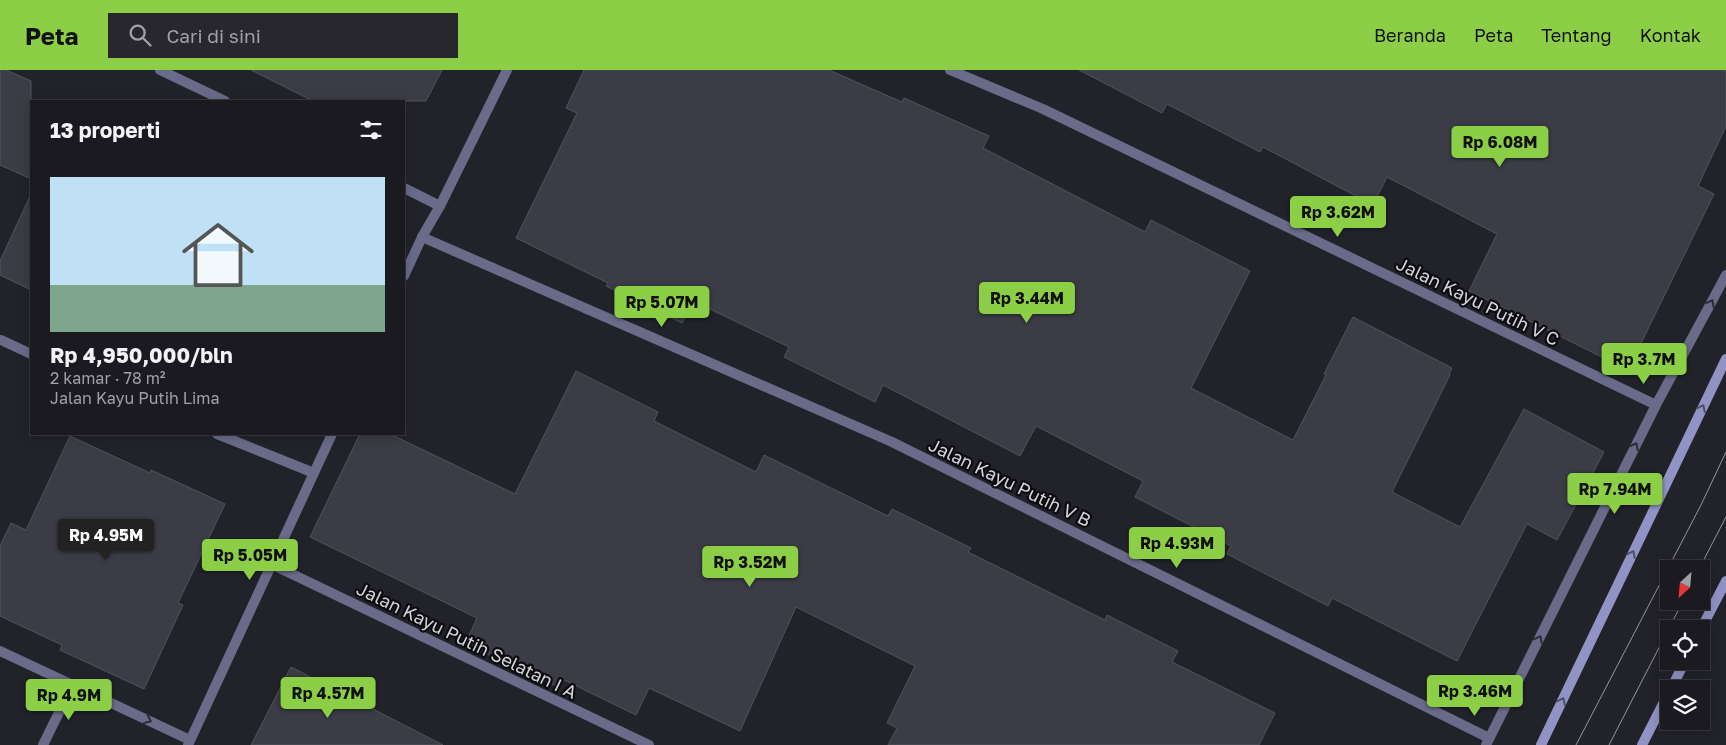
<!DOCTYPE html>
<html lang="id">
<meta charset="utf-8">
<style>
body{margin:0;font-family:"Golos Text",sans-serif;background:#27272d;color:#f1f3f6;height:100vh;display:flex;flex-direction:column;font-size:19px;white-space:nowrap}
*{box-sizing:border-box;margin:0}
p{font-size:16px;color:#9fa1a5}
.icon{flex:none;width:28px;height:28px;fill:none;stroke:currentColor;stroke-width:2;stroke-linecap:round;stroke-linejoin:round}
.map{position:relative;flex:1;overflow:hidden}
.side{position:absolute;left:30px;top:30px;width:375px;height:335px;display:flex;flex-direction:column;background:#1a1a20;border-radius:0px;box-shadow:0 2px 12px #0003,0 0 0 1px #38383e}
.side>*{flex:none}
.needle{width:32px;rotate:206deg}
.controls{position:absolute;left:1660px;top:490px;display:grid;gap:10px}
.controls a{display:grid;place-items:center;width:50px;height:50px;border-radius:0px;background:#1a1a20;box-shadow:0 2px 12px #0003,0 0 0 1px #38383e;font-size:25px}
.price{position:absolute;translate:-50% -42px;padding:0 11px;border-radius:5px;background:#8cce45;color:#111;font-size:16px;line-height:32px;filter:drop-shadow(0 1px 2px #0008)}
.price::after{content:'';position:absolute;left:50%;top:30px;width:15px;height:11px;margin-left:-8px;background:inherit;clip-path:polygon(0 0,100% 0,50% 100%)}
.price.current{background:#222;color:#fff}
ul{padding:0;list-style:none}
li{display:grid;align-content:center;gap:10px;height:265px;padding:0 20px}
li+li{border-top:1px solid #38383e}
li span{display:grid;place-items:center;height:155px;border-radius:0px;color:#555}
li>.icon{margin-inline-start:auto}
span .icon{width:90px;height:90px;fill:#fffc;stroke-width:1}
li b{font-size:21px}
h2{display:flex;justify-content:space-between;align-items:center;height:60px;padding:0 20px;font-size:21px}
header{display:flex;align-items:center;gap:30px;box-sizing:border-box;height:70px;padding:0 25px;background:#8cce45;color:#111}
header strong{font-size:24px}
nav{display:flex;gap:28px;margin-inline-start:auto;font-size:18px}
.search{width:350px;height:45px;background:#27272d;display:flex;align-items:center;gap:12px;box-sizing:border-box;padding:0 18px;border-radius:0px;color:#9fa1a5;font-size:19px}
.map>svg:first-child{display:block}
.building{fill:#3b3c45;stroke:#52535c}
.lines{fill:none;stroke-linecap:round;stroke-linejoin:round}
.minor{stroke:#696b89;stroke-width:10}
.tertiary{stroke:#696b89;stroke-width:10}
.secondary{stroke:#9093c4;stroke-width:10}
.tram{stroke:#95959c;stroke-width:1}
.oneway{stroke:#2d2d3a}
.oneway2{stroke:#4e506a}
.labels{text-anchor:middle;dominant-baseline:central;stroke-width:4.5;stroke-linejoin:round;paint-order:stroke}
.street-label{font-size:18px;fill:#d4d4da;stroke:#0c0c10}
</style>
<header>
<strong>Peta</strong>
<div class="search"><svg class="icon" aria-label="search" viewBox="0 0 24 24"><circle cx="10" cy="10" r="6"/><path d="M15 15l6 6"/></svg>Cari di sini</div>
<nav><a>Beranda</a><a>Peta</a><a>Tentang</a><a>Kontak</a></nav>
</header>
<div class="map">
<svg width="1726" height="675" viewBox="0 0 1726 675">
<rect width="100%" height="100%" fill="#22222b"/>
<g class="building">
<path d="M0 0H6L31 11V109L0 95Z"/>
<path d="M251 0H442L426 31H313Z"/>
<path d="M584 0H829L902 32 904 28 989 66 983 78 1145 162 1151 150 1250 201 1191 318 1293 370 1326 305 1324 304 1353 247 1452 298 1449 304 1450 305 1392 422 1460 457 1524 339 1604 382 1557 470 1527 454 1457 591 1332 528 1328 536 1227 484 1231 476 1135 427 1143 411 1036 356 1020 386 883 315 875 332 784 287 789 277 693 231 682 253 606 216 608 213 516 168 577 43 566 38Z"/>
<path d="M1079 0H1726V56L1698 116 1714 124 1628 300 1469 221 1497 164 1387 107 1373 135 1263 77 1260 82 1167 34 1162 43Z"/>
<path d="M31 124V220L0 205V191Z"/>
<path d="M576 301 658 342 654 351 756 402 764 385 888 446 892 439 971 478 968 482 1105 550 1107 545 1178 581 1172 592 1275 643 1259 675H888L897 658 887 653 915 596 796 537 740 661 649 618 636 645 560 608 556 616 465 574 477 548 310 467 360 364H390L515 424Z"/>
<path d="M70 366 150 403 151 400 225 434 178 533 183 535 144 619 60 580 62 575 0 546V476L11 453 26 460Z"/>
<path d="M291 597 443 675H251Z"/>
</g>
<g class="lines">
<g class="minor">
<path d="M160 0 225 31"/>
<path d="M950 0 1043 39 1656 335"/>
<path d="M404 118 440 136"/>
<path d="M422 167 892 372 1489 668"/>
<path d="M404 206 422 167 440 136 507 0"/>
<path d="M1 270 31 284"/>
<path d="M217 364 314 403"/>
<path d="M271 494 649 675"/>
<path d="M0 581 190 670"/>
<path d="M43 675 72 616"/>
<path d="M188 675 332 364"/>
</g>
<path class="tertiary" d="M1486 675 1656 335 1726 205"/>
<g class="secondary">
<path d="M1701 559 1726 511"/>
<path d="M1671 619 1685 591"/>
<path d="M1541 675 1726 289"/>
<path d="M1642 675 1669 622"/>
</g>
<g class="tram">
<path d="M1699 499 1726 447"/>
<path d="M1576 675 1701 435 1726 382"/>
<path d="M1609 675 1683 531"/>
</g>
</g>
<defs><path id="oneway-chevron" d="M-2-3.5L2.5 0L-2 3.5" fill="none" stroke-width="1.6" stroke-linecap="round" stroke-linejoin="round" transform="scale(1.25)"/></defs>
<g class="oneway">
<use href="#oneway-chevron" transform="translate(1711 233) rotate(-61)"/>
<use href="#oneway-chevron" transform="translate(1635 376) rotate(-63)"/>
<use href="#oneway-chevron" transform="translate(1539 569) rotate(-63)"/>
<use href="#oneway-chevron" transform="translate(148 650) rotate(24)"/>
</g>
<g class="oneway2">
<use href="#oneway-chevron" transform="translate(1702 338) rotate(-64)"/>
<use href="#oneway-chevron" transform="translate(1632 484) rotate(-64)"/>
<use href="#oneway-chevron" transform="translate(1562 631) rotate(-64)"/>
</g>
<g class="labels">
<g class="street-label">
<text transform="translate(1478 231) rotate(26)">Jalan Kayu Putih V C</text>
<text transform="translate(1010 412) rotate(26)">Jalan Kayu Putih V B</text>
<text transform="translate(467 570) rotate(26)">Jalan Kayu Putih Selatan I A</text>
</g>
</g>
</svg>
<div class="controls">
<a><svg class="needle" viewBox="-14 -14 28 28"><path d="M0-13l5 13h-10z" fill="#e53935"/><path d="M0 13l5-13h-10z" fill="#9fa1a5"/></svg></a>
<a><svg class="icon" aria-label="locate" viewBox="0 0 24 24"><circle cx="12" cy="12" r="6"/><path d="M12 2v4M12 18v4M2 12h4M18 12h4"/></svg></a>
<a><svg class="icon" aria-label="layers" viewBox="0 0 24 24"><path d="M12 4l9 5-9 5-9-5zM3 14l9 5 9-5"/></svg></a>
</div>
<b class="price" style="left:1500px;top:98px">Rp 6.08M</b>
<b class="price" style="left:1338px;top:168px">Rp 3.62M</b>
<b class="price" style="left:1027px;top:254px">Rp 3.44M</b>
<b class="price" style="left:662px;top:258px">Rp 5.07M</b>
<b class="price" style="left:1644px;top:315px">Rp 3.7M</b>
<b class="price" style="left:1615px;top:445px">Rp 7.94M</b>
<b class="price current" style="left:106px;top:491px">Rp 4.95M</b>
<b class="price" style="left:1177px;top:499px">Rp 4.93M</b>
<b class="price" style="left:250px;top:511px">Rp 5.05M</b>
<b class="price" style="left:750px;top:518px">Rp 3.52M</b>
<b class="price" style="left:1475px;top:647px">Rp 3.46M</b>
<b class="price" style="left:328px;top:649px">Rp 4.57M</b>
<b class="price" style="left:69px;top:651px">Rp 4.9M</b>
<section class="side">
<h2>13 properti<svg class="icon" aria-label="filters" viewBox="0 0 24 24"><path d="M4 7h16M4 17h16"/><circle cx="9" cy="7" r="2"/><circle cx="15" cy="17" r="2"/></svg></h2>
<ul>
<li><span style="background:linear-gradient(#bfe0f5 70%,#7fa58c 0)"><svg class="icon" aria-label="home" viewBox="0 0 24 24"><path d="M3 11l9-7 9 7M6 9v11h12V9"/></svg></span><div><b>Rp 4,950,000/bln</b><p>2 kamar · 78 m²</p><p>Jalan Kayu Putih Lima</p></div></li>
</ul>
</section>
</div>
